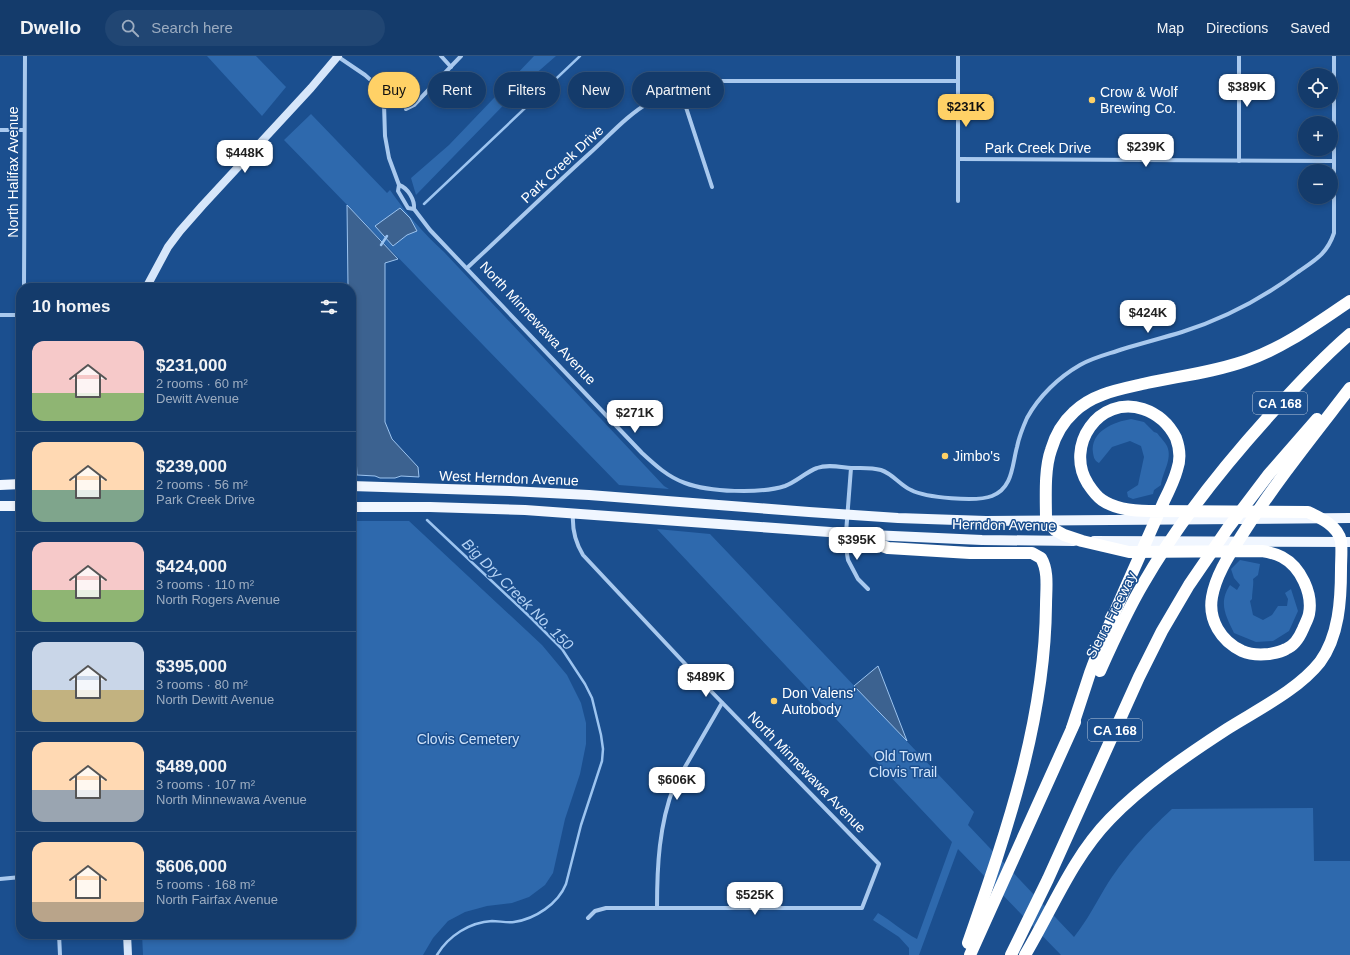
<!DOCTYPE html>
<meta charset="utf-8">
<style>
body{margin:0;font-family:Helvetica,sans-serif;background:#214673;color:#f1f3f6;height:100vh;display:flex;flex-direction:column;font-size:15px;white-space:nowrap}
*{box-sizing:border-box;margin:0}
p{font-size:13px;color:#9dadc1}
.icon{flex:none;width:22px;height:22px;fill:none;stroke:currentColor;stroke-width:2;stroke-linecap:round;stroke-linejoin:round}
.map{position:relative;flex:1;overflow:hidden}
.side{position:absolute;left:16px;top:227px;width:340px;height:656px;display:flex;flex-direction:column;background:#143b6b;border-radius:16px;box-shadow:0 2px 6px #0003,0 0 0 1px #33557e}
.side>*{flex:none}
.top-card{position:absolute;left:368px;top:16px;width:380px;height:36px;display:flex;gap:8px}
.fabs{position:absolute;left:1298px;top:12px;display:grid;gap:8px}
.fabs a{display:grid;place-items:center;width:40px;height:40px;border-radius:50%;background:#143b6b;box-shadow:0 2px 6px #0003,0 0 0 1px #33557e;font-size:20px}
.price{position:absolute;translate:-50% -34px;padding:0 9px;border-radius:8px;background:#fff;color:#222;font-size:13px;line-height:26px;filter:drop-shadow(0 1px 2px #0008)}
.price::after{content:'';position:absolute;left:50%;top:24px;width:12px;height:9px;margin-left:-6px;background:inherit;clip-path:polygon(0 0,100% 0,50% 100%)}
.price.current{background:#ffd166;color:#111}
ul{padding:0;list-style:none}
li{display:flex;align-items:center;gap:12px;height:100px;padding:0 16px}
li+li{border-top:1px solid #33557e}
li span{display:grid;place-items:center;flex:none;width:112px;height:80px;border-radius:12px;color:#555}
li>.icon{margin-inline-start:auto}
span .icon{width:48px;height:48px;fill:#fffc;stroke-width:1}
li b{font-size:17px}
h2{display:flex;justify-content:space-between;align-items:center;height:48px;padding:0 16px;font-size:17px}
.pill{padding:0 14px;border-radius:18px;background:#143b6b;box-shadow:0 2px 6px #0003,0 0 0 1px #33557e;font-size:14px;line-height:36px}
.pill.current{background:#ffd166;color:#111}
header{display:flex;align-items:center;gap:24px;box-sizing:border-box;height:56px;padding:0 20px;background:#143b6b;border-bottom:1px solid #33557e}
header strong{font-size:19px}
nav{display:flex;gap:22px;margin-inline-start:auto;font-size:14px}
.search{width:280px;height:36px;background:#214673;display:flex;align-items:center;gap:10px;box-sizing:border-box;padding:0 14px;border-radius:22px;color:#9dadc1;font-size:15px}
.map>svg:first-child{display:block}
.green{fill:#2e69ad}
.water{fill:#3c6290;stroke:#9cc4f0}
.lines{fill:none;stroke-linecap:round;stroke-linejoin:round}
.stream{stroke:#9cc4f0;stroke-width:2.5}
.minor{stroke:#a9c9ee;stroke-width:4}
.secondary{stroke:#d6e6fa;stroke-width:8}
.primary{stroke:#f0f6ff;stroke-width:10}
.motorway{stroke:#fff;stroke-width:12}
.poi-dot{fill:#ffd166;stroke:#1b4f8f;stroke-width:1.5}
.labels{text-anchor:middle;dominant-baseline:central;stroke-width:3;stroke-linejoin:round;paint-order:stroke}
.shield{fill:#1b4f8f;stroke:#bbcadd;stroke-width:1}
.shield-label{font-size:13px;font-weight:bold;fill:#fff}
.poi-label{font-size:14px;fill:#fff;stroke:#1b4f8f;text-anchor:start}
.street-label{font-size:14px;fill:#fff;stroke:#1b4f8f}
.park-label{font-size:14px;fill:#cfe3fa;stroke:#1b4f8f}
.water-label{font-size:15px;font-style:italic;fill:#b5d3f5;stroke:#1b4f8f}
</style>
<header>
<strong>Dwello</strong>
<div class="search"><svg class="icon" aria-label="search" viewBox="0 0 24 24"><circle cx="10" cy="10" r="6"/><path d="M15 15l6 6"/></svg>Search here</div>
<nav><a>Map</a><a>Directions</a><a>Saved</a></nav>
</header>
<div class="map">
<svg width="1350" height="899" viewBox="0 0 1350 899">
<rect width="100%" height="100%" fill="#1b4f8f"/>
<g class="green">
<path d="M207 0H256L286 31 262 60Z"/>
<path d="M534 0H556L525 27 416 139 411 122 449 89Z"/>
<path d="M311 58 387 137 390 134C406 157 423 177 444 196L664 430 669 433 619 429 284 84Z"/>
<path d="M1131 363 1144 366 1154 376 1157 377C1160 381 1165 386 1167 390 1173 403 1162 417 1161 429L1154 434 1153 438 1133 443 1128 441 1127 436 1138 429 1144 401 1141 390 1130 385 1112 391 1099 407C1094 404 1094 402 1093 397 1090 375 1114 366 1131 363Z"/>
<path d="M351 465H409L542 589 567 619 581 647 586 667V688L580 718 565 763 553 817 545 829 529 841 512 847 487 850 465 856 448 865 433 882 423 899H143L142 878H351Z"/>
<path d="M657 473 710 478 974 756 968 769 1074 881C1087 865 1097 845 1108 827 1128 797 1146 777 1172 753L1313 752 1314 805H1350V899H1061L958 793 919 899H909V892L899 881 873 864 878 857C892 865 903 876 917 883L952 786Z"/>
<path d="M1240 504 1260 508 1258 519 1253 523C1254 528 1252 536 1252 543L1250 545 1253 559 1263 564 1272 559 1278 550H1287L1288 543 1285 537 1291 533 1298 555 1289 575 1273 585 1256 586 1234 577C1226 560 1218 547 1230 529L1237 534 1240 529 1234 522 1231 513Z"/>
</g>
<g class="water">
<path d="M347 149 398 203 385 207V366L392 383 418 411 419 421 401 420 395 422H380L375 420 357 419 351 308V232H348Z"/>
<path d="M400 152 410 162 417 175 407 179 393 190 375 170Z"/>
<path d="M878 610 907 685 854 630Z"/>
</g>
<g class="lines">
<g class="stream">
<path d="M424 148 580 0"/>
<path d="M381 189 387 180"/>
<path d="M427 464 530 561 562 593 585 628 592 642 601 679 603 693 602 705 581 769 566 828C558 848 535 863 514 866 507 867 499 865 492 865 470 866 448 880 437 899"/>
</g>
<g class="minor">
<path d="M337 0 365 19 374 27 382 40 384 48 385 80 389 102 399 129 398 135 408 152 414 153 430 174 642 397C655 409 668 421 685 427 709 436 760 438 785 430 796 426 806 416 817 412 827 408 840 411 851 412L846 477 847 498 848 504 858 523 868 533"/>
<path d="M441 0 451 11"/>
<path d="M958 0V145"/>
<path d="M680 33 712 131"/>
<path d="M406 53 414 49 461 0"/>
<path d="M0 74H24"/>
<path d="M958 103 1334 105"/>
<path d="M1239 105V0"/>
<path d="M399 129C408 132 415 144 414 153"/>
<path d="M467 212C508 174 548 135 590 97 609 80 627 59 650 46 671 35 692 28 716 25H958"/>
<path d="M24 232 25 0"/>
<path d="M0 259H21"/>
<path d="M851 412C860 412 871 411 881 414 893 418 900 429 911 434 926 442 977 446 992 440 1013 432 1012 409 1017 391 1019 381 1023 371 1027 362 1039 340 1059 321 1080 309 1094 301 1109 298 1123 293 1143 287 1162 282 1182 276 1223 263 1263 242 1298 216 1315 204 1327 198 1334 177V0"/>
<path d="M573 458C572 473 575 486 583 499L705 629 879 808 862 852H606L595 855 588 862"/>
<path d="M0 823 21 821"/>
<path d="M657 852C657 810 659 769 674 730L722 647"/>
<path d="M59 878 60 899"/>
</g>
<g class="secondary">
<path d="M146 232 168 191 180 175 202 150 311 32 338 0"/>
<path d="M127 878 128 899"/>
</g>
<g class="primary">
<path d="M0 429 21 428"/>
<path d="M351 430 510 435 589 439 809 456 898 462 986 465 1350 462"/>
<path d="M0 450H21"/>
<path d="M351 451H430L525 454 871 479 982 484 1074 485"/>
<path d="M1094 485 1350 486"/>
</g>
<g class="motorway">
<path d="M1350 245C1317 267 1285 291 1248 304 1215 316 1180 320 1147 327 1122 333 1093 337 1074 356 1063 366 1055 380 1051 394 1044 414 1046 443 1046 464L1055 474 1064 479 1082 485 1129 496 1262 495C1269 496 1276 498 1282 501 1301 511 1313 538 1309 558 1308 563 1305 568 1303 573 1300 580 1294 590 1286 593 1281 596 1274 597 1269 598 1259 599 1251 599 1242 595 1221 585 1208 564 1212 541 1216 518 1230 498 1242 479 1275 427 1313 380 1350 332"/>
<path d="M846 477 888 492 970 497H1032L1041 502C1049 515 1046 534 1046 549 1045 666 1006 777 968 887"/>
<path d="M1100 615C1113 586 1127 555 1143 528 1178 467 1222 412 1269 360 1295 331 1321 303 1350 278"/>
<path d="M970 899 1075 666"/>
<path d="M1011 899 1048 823 1139 621 1162 575 1189 529 1228 472 1269 418 1317 363"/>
<path d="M1025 899C1052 854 1072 802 1110 763 1143 729 1187 699 1227 673 1257 654 1298 634 1320 606 1339 580 1341 544 1341 513 1341 504 1342 494 1341 485 1338 470 1321 462 1308 456L1149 455C1133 455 1115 453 1102 444 1096 440 1092 434 1088 428 1064 390 1099 339 1143 353 1158 358 1169 368 1176 382 1180 393 1181 403 1177 414 1174 425 1169 435 1164 445 1155 465 1146 486 1137 506 1121 542 1104 579 1090 617 1084 635 1078 654 1072 672"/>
</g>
</g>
<g class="poi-dot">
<circle cx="1092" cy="44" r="4"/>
<circle cx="945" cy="400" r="4"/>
<circle cx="774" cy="645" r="4"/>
</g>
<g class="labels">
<g class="shield">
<rect x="1253" y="336" width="54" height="22" rx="3"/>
<rect x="1088" y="663" width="54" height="22" rx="3"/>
</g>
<g class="shield-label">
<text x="1280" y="347">CA 168</text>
<text x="1115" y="674">CA 168</text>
</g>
<g class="poi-label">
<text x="1100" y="36">Crow &amp; Wolf<tspan x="1100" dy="16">Brewing Co.</tspan></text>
<text x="953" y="400">Jimbo's</text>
<text x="782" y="637">Don Valens'<tspan x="782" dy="16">Autobody</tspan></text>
</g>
<g class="street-label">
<text x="1038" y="92">Park Creek Drive</text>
<text transform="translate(562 108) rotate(-43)">Park Creek Drive</text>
<text transform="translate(13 116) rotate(-90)">North Halifax Avenue</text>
<text transform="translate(538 267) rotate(47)">North Minnewawa Avenue</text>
<text transform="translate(509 422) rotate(2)">West Herndon Avenue</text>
<text transform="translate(1004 469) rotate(1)">Herndon Avenue</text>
<text transform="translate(1111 559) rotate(-63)">Sierra Freeway</text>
<text transform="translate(807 716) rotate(46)">North Minnewawa Avenue</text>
</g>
<g class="park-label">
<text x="468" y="683">Clovis Cemetery</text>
<text x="903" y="700">Old Town<tspan x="903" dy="16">Clovis Trail</tspan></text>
</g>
<g class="water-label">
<text transform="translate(518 538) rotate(45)">Big Dry Creek No. 150</text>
</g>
</g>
</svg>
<div class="fabs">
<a><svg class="icon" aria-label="locate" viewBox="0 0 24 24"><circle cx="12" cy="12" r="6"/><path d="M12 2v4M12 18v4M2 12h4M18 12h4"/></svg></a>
<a>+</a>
<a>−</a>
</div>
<b class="price" style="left:1247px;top:52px">$389K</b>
<b class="price current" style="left:966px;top:72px">$231K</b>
<b class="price" style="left:1146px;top:112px">$239K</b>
<b class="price" style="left:245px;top:118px">$448K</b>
<b class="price" style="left:1148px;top:278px">$424K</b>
<b class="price" style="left:635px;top:378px">$271K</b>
<b class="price" style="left:857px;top:505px">$395K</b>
<b class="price" style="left:706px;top:642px">$489K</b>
<b class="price" style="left:677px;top:745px">$606K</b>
<b class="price" style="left:755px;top:860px">$525K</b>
<div class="top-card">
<a class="pill current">Buy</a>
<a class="pill">Rent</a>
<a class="pill">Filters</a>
<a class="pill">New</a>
<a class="pill">Apartment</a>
</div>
<section class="side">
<h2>10 homes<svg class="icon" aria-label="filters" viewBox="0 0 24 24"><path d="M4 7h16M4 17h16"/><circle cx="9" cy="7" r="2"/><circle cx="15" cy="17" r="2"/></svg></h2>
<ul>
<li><span style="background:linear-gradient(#f6c9c9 65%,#8fb573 0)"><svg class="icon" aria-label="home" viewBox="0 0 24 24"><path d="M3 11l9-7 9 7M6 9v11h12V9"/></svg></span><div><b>$231,000</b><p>2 rooms · 60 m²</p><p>Dewitt Avenue</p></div></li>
<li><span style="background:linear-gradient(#ffd9b3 60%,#7fa58c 0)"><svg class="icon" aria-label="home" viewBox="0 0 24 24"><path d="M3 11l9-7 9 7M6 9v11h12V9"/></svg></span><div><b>$239,000</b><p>2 rooms · 56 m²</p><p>Park Creek Drive</p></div></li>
<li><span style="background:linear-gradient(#f6c9c9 60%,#8fb573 0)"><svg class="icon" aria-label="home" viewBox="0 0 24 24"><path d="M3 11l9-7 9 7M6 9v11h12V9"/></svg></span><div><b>$424,000</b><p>3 rooms · 110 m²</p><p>North Rogers Avenue</p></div></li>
<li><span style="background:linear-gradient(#c9d6e8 60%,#c2b280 0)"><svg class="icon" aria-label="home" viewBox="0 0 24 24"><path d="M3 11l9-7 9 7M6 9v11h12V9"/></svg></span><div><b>$395,000</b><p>3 rooms · 80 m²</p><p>North Dewitt Avenue</p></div></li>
<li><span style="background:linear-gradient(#ffd9b3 60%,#9aa5b1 0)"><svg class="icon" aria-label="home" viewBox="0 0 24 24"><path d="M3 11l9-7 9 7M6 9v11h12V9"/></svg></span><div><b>$489,000</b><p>3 rooms · 107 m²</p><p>North Minnewawa Avenue</p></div></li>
<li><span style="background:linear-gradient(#ffd9b3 75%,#b9a48a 0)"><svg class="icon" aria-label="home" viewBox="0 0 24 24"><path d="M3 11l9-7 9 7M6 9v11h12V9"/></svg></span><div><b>$606,000</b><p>5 rooms · 168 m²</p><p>North Fairfax Avenue</p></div></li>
</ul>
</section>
</div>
